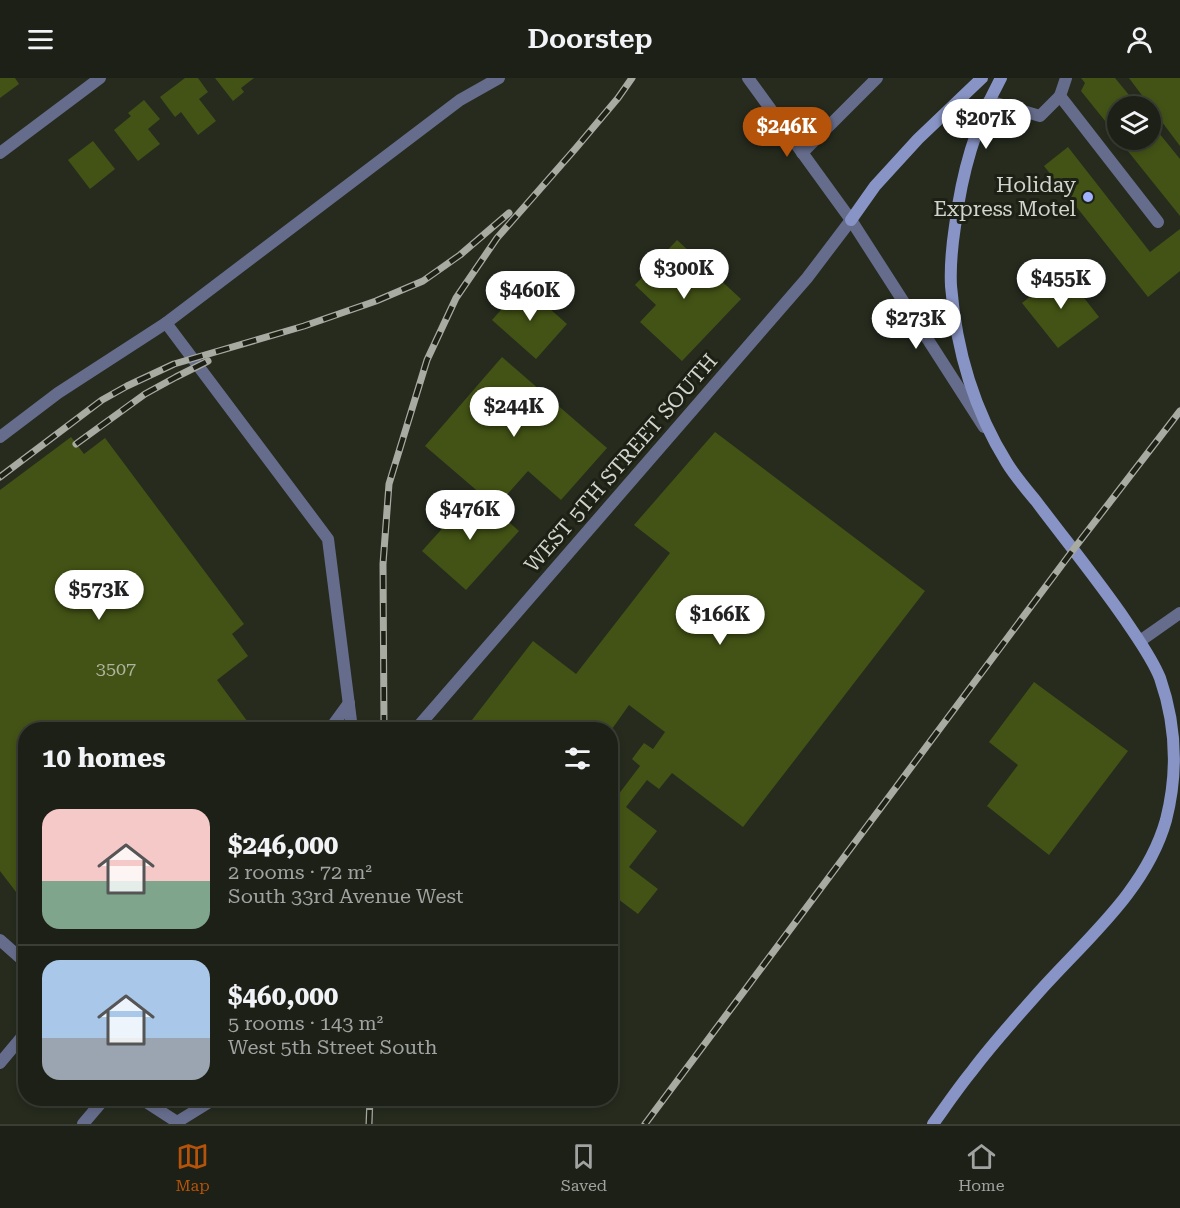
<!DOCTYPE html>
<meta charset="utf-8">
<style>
body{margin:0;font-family:"Roboto Serif",serif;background:#292d23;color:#f1f3f6;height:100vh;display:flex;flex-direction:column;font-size:22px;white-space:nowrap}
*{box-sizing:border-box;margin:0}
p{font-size:20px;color:#a0a3a1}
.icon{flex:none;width:33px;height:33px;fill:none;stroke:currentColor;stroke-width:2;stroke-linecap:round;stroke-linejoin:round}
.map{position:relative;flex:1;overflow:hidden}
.details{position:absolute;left:18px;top:644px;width:600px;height:384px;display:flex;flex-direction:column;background:#1c2016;border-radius:24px;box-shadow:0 3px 9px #0003,0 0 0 2px #3a3e35}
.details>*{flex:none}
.controls{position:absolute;left:1107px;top:18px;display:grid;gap:12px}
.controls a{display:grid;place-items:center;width:54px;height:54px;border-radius:50%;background:#1c2016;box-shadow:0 3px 9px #0003,0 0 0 2px #3a3e35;font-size:30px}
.price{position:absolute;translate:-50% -51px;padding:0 14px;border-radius:21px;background:#fff;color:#222;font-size:20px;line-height:39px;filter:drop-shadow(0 2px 3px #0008)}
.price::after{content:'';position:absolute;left:50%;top:36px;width:18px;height:14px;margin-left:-9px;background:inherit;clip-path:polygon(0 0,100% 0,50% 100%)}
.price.selected{background:#b45309;color:#fff}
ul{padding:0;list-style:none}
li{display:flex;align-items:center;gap:18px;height:150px;padding:0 24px}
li+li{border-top:2px solid #3a3e35}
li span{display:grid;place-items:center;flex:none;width:168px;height:120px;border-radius:18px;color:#555}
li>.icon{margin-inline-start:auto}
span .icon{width:72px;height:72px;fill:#fffc;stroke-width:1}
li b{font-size:26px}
h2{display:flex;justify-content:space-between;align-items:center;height:72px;padding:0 24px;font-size:26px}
header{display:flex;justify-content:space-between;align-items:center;height:78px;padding:0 24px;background:#1c2016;font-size:27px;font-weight:600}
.dock{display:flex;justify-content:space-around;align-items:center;height:84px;border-top:2px solid #3a3e35;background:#1c2016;font-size:16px;color:#a0a3a1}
.dock a{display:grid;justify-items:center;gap:3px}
.dock .selected{color:#b45309}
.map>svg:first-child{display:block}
.building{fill:#435315}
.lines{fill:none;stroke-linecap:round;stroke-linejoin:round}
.lane{stroke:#666d8c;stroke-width:12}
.street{stroke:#666d8c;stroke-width:12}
.secondary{stroke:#8894c5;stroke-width:12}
.rail-casing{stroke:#a8aba2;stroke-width:7}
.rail{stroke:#1d2115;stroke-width:4.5;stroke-dasharray:14;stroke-linecap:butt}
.poi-dot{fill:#a1b2fd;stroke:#1d2115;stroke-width:2}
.labels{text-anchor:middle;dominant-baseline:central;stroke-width:6;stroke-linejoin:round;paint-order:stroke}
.number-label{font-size:18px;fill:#aeb49e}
.poi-label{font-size:21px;fill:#d1d4cc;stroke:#1d2115;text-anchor:end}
.street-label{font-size:21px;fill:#d1d4cc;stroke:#1d2115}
</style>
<header><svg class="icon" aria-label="menu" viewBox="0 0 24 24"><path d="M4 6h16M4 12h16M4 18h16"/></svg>Doorstep<svg class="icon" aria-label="person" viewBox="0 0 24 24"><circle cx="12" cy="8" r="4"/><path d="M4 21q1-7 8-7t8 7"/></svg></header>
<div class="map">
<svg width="1180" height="1046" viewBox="0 0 1180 1046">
<rect width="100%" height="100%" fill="#262b1e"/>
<g class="building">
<path d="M0 0H15L19 6 0 20Z"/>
<path d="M185 0H198L208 14 199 21 216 43 198 57 181 34 175 39 160 19Z"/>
<path d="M215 0H254L241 10 244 14 233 23Z"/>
<path d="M1081 0H1115L1138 28H1118V59L1081 13 1085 5Z"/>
<path d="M1129 0H1180V68Z"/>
<path d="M144 22 160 41 148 51 160 66 138 83 114 52 131 38 128 35Z"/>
<path d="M1150 44 1180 81V138L1119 62H1150Z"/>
<path d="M93 63 115 91 90 111 68 82Z"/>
<path d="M1068 69 1150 174 1180 151V193L1148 219 1044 88Z"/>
<path d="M677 162 741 221 682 283 640 244 656 227 635 207Z"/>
<path d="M1063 193 1099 239 1058 270 1022 225Z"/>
<path d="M523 207 567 246 536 281 492 242Z"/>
<path d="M502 279 607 370 561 422 528 393 496 429 425 368Z"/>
<path d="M715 354 925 513 743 749 672 695 659 711 647 702 626 729 657 753 629 789 658 811 638 836 610 815V718L615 721 640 688 632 681 644 665 653 671 665 654 629 627 612 651H465L533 563 576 596 670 475 634 447Z"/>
<path d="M71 359 84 376 105 360 244 546 232 556 248 578 217 602 253 651H26V827L0 793V412Z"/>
<path d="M475 414 519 453 466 512 422 473Z"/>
<path d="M1034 604 1128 673 1049 777 987 728 1018 687 989 664Z"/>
</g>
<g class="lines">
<g class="lane">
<path d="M1066 0 1060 18 1158 144"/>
<path d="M989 23 1040 38 1060 18"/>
<path d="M802 75 877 0"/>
<path d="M166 245 328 461 352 651"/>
<path d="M0 359 58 315 166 245 460 22 499 0"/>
<path d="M1140 563 1180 535"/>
<path d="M330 651 349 625"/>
<path d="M0 862 26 885"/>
<path d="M0 985 26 954"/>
<path d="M140 1020 177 1044 216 1020"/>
</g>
<g class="street">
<path d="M748 0 851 142 984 349"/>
<path d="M0 75 100 0"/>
<path d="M416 651 807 200 851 142"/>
<path d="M83 1046 105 1020"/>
</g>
<g class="secondary">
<path d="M851 142 875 108 918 61 982 0"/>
<path d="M933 1046C946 1028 958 1010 972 993 992 966 1016 940 1038 915 1085 862 1146 813 1166 742 1178 695 1176 646 1160 600 1152 580 1138 561 1126 543 1098 502 1066 463 1036 423 1026 411 1015 398 1007 385 974 332 956 270 951 208 950 189 952 168 955 148 962 94 975 48 1001 0"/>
</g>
<defs>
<g id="rail">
<path d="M76 366 145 316 176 299 208 283"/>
<path d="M0 399 102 322 127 308 174 286 304 248 376 223 423 203 460 177 509 135"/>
<path d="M384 651 383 486 389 406 427 282 456 220 497 160 576 70 618 20 632 0"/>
<path d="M369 1046 370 1020"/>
<path d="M645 1046 1073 472 1180 333"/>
</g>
</defs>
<use href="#rail" class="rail-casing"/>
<use href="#rail" class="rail"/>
</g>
<circle class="poi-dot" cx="1088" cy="119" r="6"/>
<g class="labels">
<g class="number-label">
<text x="116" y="590">3507</text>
</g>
<g class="poi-label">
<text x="1076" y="107">Holiday<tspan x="1076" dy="24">Express Motel</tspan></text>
</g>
<g class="street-label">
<text transform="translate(621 385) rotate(-49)">WEST 5TH STREET SOUTH</text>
</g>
</g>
</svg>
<div class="controls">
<a><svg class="icon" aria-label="layers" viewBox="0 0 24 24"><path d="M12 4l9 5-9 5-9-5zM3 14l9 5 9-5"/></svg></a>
</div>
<b class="price" style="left:986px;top:72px">$207K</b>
<b class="price selected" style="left:787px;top:80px">$246K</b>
<b class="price" style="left:684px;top:222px">$300K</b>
<b class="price" style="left:1061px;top:232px">$455K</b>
<b class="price" style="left:530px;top:244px">$460K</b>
<b class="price" style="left:916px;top:272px">$273K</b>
<b class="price" style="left:514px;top:360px">$244K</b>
<b class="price" style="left:470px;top:463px">$476K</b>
<b class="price" style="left:99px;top:543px">$573K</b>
<b class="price" style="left:720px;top:568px">$166K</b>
<section class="details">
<h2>10 homes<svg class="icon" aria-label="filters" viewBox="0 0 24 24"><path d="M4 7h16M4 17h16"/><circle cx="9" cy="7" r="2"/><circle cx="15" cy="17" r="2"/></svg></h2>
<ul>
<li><span style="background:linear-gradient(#f6c9c9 60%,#7fa58c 0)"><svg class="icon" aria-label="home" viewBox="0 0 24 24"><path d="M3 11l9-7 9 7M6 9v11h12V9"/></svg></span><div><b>$246,000</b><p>2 rooms · 72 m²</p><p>South 33rd Avenue West</p></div></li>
<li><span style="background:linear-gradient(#a9c7e8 65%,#9aa5b1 0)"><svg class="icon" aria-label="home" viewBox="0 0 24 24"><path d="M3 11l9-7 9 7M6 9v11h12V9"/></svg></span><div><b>$460,000</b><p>5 rooms · 143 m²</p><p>West 5th Street South</p></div></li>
</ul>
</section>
</div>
<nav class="dock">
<a class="selected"><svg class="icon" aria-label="map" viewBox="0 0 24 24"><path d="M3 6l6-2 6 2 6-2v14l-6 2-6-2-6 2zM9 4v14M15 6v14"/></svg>Map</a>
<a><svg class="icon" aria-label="saved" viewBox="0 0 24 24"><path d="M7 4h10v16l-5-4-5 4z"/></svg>Saved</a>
<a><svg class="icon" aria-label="home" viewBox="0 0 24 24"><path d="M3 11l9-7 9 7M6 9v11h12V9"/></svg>Home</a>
</nav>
